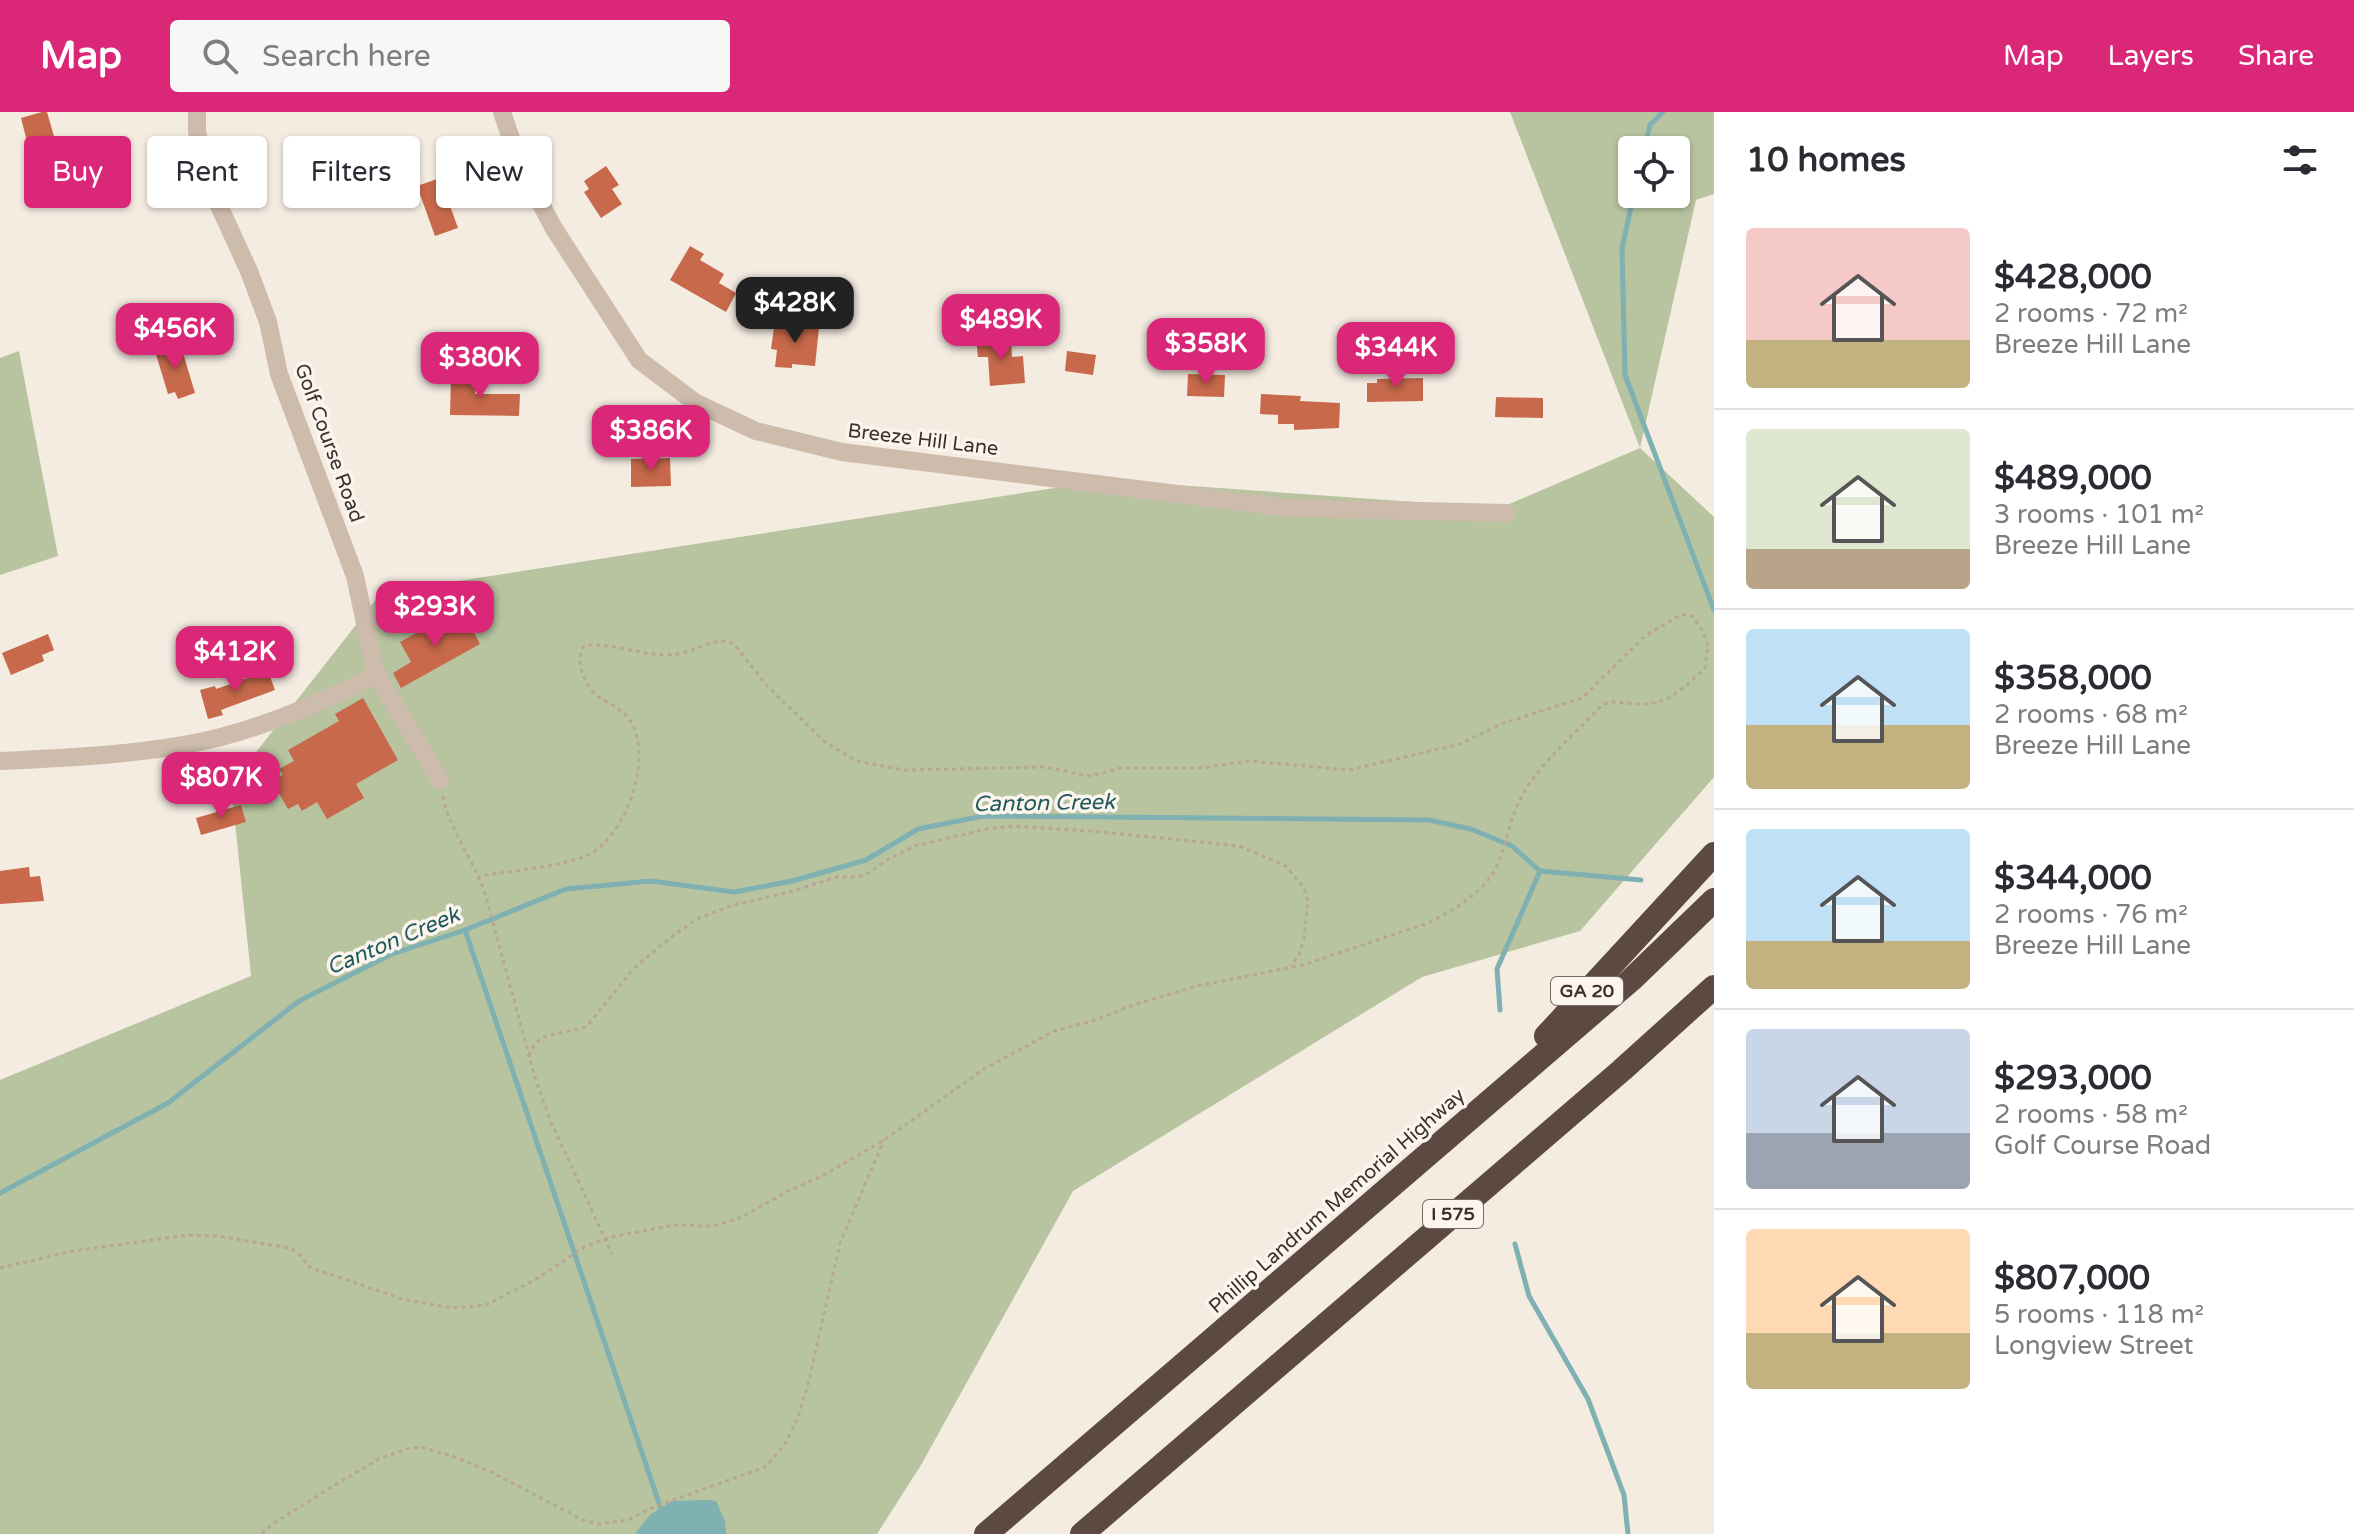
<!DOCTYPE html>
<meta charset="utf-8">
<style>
body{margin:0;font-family:"Varela Round",sans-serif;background:#f7f7f7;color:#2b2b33;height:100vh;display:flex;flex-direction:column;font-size:30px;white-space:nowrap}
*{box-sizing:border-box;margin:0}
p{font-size:26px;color:#7c7c81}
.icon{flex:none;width:44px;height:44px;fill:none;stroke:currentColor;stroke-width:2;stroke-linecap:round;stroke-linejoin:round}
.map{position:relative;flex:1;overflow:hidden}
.panel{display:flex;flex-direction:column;background:#fff;width:640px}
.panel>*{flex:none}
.top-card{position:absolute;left:24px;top:24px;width:760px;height:72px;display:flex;gap:16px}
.fabs{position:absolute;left:1618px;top:24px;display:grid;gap:16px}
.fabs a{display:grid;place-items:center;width:72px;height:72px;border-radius:8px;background:#fff;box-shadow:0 2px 6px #0004;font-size:40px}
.price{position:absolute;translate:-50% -68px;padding:0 18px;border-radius:16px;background:#db2777;color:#fff;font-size:26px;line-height:52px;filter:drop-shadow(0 2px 4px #0008)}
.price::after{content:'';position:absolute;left:50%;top:48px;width:24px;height:18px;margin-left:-12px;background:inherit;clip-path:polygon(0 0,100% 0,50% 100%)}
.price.active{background:#222;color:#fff}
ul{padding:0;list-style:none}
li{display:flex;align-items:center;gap:24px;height:200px;padding:0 32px}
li+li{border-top:2px solid #e1e1e2}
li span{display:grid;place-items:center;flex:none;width:224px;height:160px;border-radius:8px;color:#555}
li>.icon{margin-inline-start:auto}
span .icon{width:96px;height:96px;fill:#fffc;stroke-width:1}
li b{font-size:34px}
h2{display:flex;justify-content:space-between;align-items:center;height:96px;padding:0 32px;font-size:34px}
.pill{padding:0 28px;border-radius:8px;background:#fff;box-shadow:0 2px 6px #0004;font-size:28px;line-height:72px}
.pill.active{background:#db2777;color:#fff}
header{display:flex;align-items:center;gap:48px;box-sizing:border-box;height:112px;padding:0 40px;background:#db2777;color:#fff}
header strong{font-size:38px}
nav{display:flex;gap:44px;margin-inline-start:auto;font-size:28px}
.search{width:560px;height:72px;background:#f7f7f7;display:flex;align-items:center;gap:20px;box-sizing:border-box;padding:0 28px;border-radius:8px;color:#7c7c81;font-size:30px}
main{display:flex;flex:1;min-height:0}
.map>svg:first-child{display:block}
.green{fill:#b8c4a0;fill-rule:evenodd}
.water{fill:#7fb0b2}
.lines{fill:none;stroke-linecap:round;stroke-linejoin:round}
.stream{stroke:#7fb0b2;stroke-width:5}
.building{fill:#c8694b}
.path{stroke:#b9a596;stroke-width:3;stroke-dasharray:4 4;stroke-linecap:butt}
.street{stroke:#cdbbac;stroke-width:18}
.highway{stroke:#5c4a42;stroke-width:24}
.labels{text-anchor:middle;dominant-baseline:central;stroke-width:7;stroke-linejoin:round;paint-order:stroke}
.shield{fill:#fbf5ee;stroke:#756b66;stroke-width:2}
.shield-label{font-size:18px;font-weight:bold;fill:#3b302b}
.street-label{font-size:20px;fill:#3b302b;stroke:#fbf5ee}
.water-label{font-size:22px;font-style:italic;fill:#1f5a5e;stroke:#fbf5ee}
</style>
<header>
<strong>Map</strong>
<div class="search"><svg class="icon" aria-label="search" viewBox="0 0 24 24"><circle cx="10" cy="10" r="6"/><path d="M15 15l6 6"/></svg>Search here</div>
<nav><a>Map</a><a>Layers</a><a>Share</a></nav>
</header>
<main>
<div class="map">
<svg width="1714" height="1422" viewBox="0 0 1714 1422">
<rect width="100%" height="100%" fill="#f4ebe1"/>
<g class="green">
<path d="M1510 0H1714V82L1696 88 1640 336 1714 405V665L1580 819 1422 865 1073 1079 921 1353 877 1422H0V968L251 864 231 672 381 481 1106 368 1500 396 1640 336ZM1632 38H1676V82H1632Z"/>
<path d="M19 239 58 444 0 463V246Z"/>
</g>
<path class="water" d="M708 1388 716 1389 725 1409 726 1422H635L650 1403 672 1389Z"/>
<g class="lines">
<g class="stream">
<path d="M1644 38 1650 13 1663 0"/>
<path d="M1634 82 1622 136 1625 263 1714 498"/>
<path d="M465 818 661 1397"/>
<path d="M1500 898 1497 857 1540 759"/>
<path d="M0 1081 168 991 299 889 392 842 465 818 566 777 651 769 734 780 792 769 866 748 918 717 983 704 1429 708 1471 717 1512 734 1540 759 1641 768"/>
<path d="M1515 1132 1529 1184 1588 1287 1624 1383 1628 1422"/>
</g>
</g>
<g class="building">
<path d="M42 0H47L58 38 31 45 21 6Z"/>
<path d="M606 54 619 73 612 77 622 92 601 106 584 80 589 77 584 69Z"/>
<path d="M440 66 458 116 435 124 417 74Z"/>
<path d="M690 134 704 142 700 148 724 162 719 171 736 181 726 200 670 168Z"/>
<path d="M775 209 819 216 815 254 792 252V256L775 255 777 238 771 237Z"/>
<path d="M996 225V232L1011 231 1012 245 1023 244 1025 271 990 274 988 245H978L976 226Z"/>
<path d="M180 231 195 281 178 287 175 280 168 282 155 239Z"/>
<path d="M1067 239 1096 243 1093 263 1065 259Z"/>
<path d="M451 262H475V282H520L519 304 450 303Z"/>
<path d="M1188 262 1225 263 1224 285 1187 284Z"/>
<path d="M1423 266V289L1367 290V271H1377V267Z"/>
<path d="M1261 282 1301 284 1300 289 1340 291 1339 316 1294 318V312H1278V303L1260 302Z"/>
<path d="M1496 285 1543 286V306L1495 305Z"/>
<path d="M670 346 671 374 631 375V347Z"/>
<path d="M466 506 480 532 401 576 393 561 411 550 400 530 440 508 445 518Z"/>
<path d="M48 522 54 538 42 543 44 549 11 563 2 541Z"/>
<path d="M268 559 275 578 221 598 223 603 208 607 200 578 215 574 216 577Z"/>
<path d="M363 586 398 648 356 672 364 686 327 707 317 690 302 699 298 692 288 697 272 669 283 663 279 657 294 649 288 638 339 609 335 602Z"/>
<path d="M241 693 246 710 201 723 196 706Z"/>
<path d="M29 755 30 765 40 764 44 789 0 792V759Z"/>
</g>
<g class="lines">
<g class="path">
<path d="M443 684C450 719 473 747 485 781L535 966 550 1008 612 1142"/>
<path d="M529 944C537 916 565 924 587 914L634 856 675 822 697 807 733 793 790 780 837 765H858L868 761 890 746 915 734 986 717 1014 714 1102 720 1239 734 1286 754 1304 776 1308 789 1304 827 1299 843 1291 854"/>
<path d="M0 1156 72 1139 188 1123 219 1124 290 1136 298 1141 309 1155 402 1187 452 1196 486 1193 538 1166 584 1135 611 1125 674 1113 713 1114 740 1106 788 1079 824 1063 884 1028 984 957 1054 919 1095 908 1130 894 1197 874 1303 853 1428 811C1453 799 1488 778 1498 751 1510 721 1510 700 1530 671 1549 643 1579 618 1602 593 1615 587 1627 592 1640 592 1671 592 1684 575 1705 556L1708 533 1702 518 1693 505 1688 502 1680 503 1645 524 1582 586 1501 612 1460 632 1349 658 1249 649 1201 656H1121L1090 664 1044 655 904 658 856 649 825 630 766 573 734 532C713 523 698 539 678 542 648 546 619 532 589 533L583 535C576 548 583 569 593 580 605 592 622 594 631 610 654 648 624 732 581 746 549 756 512 759 479 764"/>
<path d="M262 1422 271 1413 335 1373 379 1347 410 1336 420 1335 453 1344 493 1361 583 1408 599 1412 628 1408 654 1395 765 1355 785 1332 797 1308 808 1273 840 1131 884 1028"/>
</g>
<g class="street">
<path d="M197 0V19L209 72 249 159 268 210 279 262 355 464 376 562 440 668"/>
<path d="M502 0 519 50 553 115 639 248 696 291 756 319 842 340 1289 396 1507 401"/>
<path d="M0 649C68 646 155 642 221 625 271 612 331 587 376 562"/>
</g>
<g class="highway">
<path d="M1546 924 1714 742"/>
<path d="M986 1422 1631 868 1714 788"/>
<path d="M1082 1422 1622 958 1714 875"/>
</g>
</g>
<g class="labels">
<g class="shield">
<rect x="1551" y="865" width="72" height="28" rx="6"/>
<rect x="1423" y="1088" width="60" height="28" rx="6"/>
</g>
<g class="shield-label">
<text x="1587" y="879">GA 20</text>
<text x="1453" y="1102">I 575</text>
</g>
<g class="street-label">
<text transform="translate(923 328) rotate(7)">Breeze Hill Lane</text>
<text transform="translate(329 331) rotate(70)">Golf Course Road</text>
<text transform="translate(1337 1089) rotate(-41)">Phillip Landrum Memorial Highway</text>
</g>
<g class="water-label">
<text transform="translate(1044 691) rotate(-1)">Canton Creek</text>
<text transform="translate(393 829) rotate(-23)">Canton Creek</text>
</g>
</g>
</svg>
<div class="fabs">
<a><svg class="icon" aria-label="locate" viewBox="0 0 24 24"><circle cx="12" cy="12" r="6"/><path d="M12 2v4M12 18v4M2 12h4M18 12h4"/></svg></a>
</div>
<b class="price active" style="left:795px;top:233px">$428K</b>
<b class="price" style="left:1001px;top:250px">$489K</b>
<b class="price" style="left:175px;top:259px">$456K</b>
<b class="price" style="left:1206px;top:274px">$358K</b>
<b class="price" style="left:1396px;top:278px">$344K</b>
<b class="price" style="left:480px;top:288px">$380K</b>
<b class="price" style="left:651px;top:361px">$386K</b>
<b class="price" style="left:435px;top:537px">$293K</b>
<b class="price" style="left:235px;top:582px">$412K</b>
<b class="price" style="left:221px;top:708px">$807K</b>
<div class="top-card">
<a class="pill active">Buy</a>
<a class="pill">Rent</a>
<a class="pill">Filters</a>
<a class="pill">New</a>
</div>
</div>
<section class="panel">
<h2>10 homes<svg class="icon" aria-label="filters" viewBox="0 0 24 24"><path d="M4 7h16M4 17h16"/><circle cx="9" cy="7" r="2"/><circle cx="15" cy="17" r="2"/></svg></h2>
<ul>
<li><span style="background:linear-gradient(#f6c9c9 70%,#c2b280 0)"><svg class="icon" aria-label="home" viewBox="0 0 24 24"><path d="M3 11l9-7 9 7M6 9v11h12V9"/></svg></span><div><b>$428,000</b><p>2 rooms · 72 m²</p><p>Breeze Hill Lane</p></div></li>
<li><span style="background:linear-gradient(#dfe7d0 75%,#b9a48a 0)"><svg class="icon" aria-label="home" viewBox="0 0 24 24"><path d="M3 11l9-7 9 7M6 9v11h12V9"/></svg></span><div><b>$489,000</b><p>3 rooms · 101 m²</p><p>Breeze Hill Lane</p></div></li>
<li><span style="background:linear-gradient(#bfe0f5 60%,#c2b280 0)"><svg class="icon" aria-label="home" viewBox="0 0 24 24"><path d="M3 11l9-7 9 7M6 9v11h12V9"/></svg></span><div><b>$358,000</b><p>2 rooms · 68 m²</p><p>Breeze Hill Lane</p></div></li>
<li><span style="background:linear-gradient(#bfe0f5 70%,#c2b280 0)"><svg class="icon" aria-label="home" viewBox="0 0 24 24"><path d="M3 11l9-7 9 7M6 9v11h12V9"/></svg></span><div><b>$344,000</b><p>2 rooms · 76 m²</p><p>Breeze Hill Lane</p></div></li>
<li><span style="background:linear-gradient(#c9d6e8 65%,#9aa5b1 0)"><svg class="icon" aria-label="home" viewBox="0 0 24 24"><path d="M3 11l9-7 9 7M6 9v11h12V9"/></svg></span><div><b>$293,000</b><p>2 rooms · 58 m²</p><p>Golf Course Road</p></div></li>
<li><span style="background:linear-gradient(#ffd9b3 65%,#c2b280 0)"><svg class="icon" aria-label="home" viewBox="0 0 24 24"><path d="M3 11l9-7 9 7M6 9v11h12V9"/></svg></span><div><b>$807,000</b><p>5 rooms · 118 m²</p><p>Longview Street</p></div></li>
</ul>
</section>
</main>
